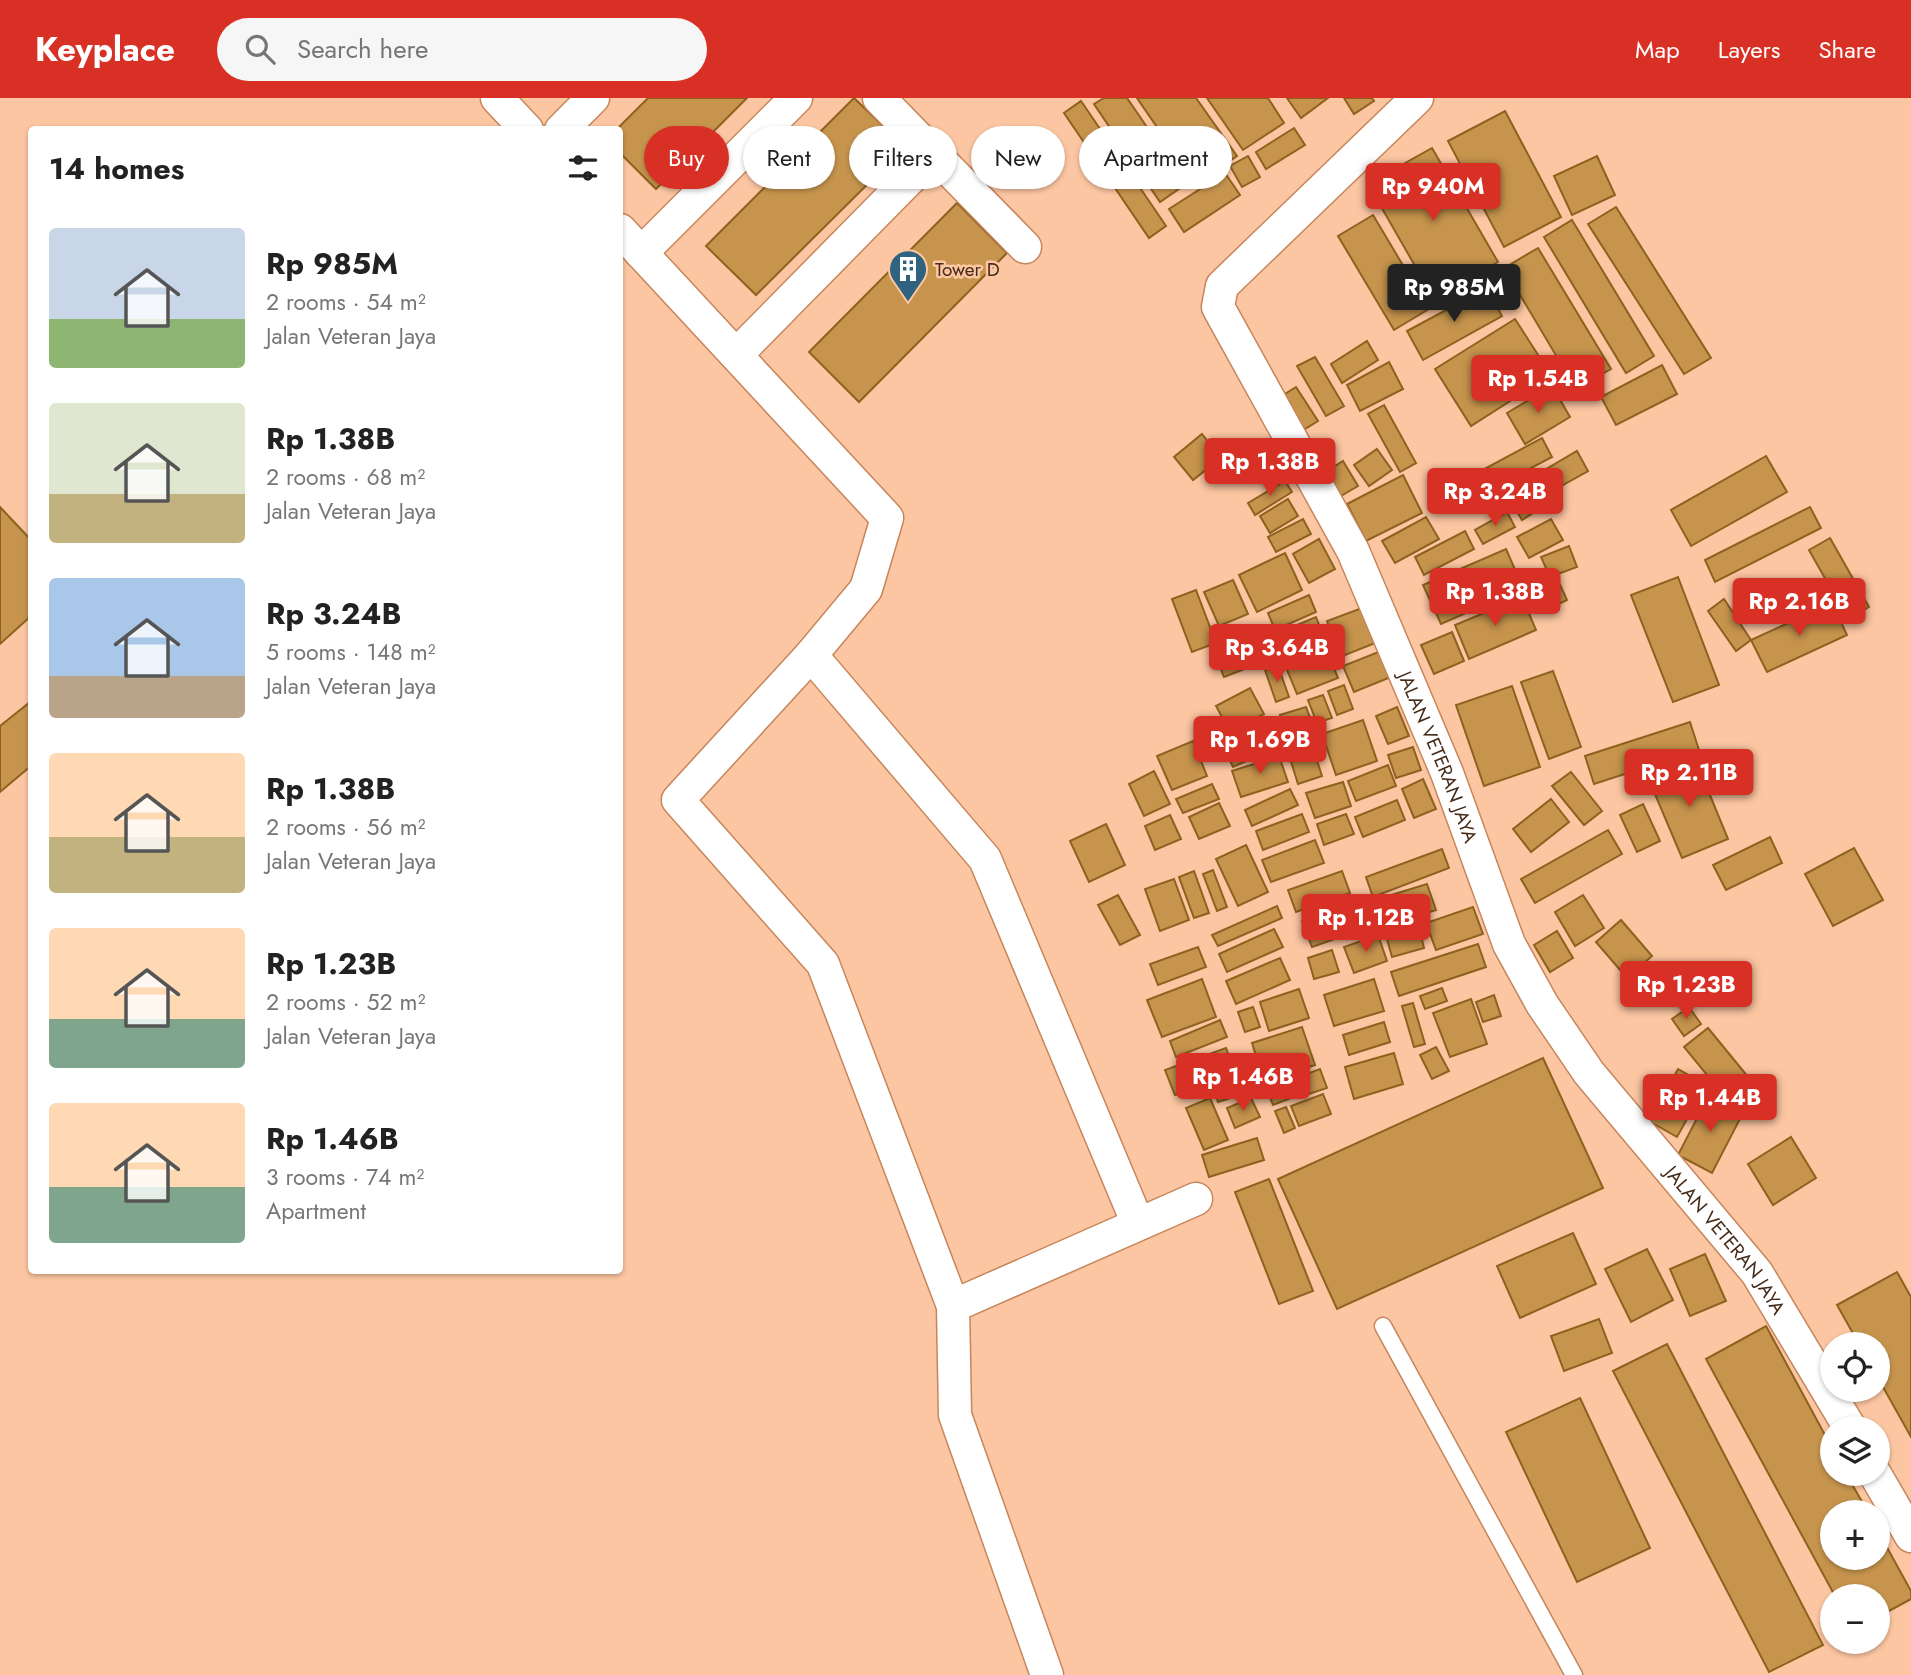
<!DOCTYPE html>
<meta charset="utf-8">
<style>
body{margin:0;font-family:Jost,sans-serif;background:#f6f6f6;color:#222;height:100vh;display:flex;flex-direction:column;font-size:26px;white-space:nowrap}
*{box-sizing:border-box;margin:0}
p{font-size:23px;color:#767676}
.icon{flex:none;width:38px;height:38px;fill:none;stroke:currentColor;stroke-width:2;stroke-linecap:round;stroke-linejoin:round}
.map{position:relative;flex:1;overflow:hidden}
.sheet{position:absolute;left:28px;top:28px;width:595px;height:1148px;display:flex;flex-direction:column;background:#fff;border-radius:7px;box-shadow:0 2px 5px #0004}
.sheet>*{flex:none}
.guide{position:absolute;left:644px;top:28px;width:665px;height:63px;display:flex;gap:14px}
.controls{position:absolute;left:1820px;top:1234px;display:grid;gap:14px}
.controls a{display:grid;place-items:center;width:70px;height:70px;border-radius:50%;background:#fff;box-shadow:0 2px 5px #0004;font-size:35px}
.price{position:absolute;translate:-50% -60px;padding:0 16px;border-radius:7px;background:#d93025;color:#fff;font-size:23px;line-height:46px;filter:drop-shadow(0 2px 4px #0008)}
.price::after{content:'';position:absolute;left:50%;top:42px;width:21px;height:16px;margin-left:-10px;background:inherit;clip-path:polygon(0 0,100% 0,50% 100%)}
.price.on{background:#222;color:#fff}
ul{padding:0;list-style:none}
li{display:flex;align-items:center;gap:21px;height:175px;padding:0 21px}
li span{display:grid;place-items:center;flex:none;width:196px;height:140px;border-radius:7px;color:#555}
li>.icon{margin-inline-start:auto}
span .icon{width:84px;height:84px;fill:#fffc;stroke-width:1}
li b{font-size:30px}
h2{display:flex;justify-content:space-between;align-items:center;height:84px;padding:0 21px;font-size:30px}
.tag{padding:0 24px;border-radius:32px;background:#fff;box-shadow:0 2px 5px #0004;font-size:24px;line-height:63px}
.tag.on{background:#d93025;color:#fff}
header{display:flex;align-items:center;gap:42px;box-sizing:border-box;height:98px;padding:0 35px;background:#d93025;color:#fff}
header strong{font-size:33px}
nav{display:flex;gap:38px;margin-inline-start:auto;font-size:24px}
.search{width:490px;height:63px;background:#f6f6f6;display:flex;align-items:center;gap:18px;box-sizing:border-box;padding:0 24px;border-radius:38px;color:#767676;font-size:26px}
.map>svg:first-child{display:block}
.building{fill:#c6944d;stroke:#8c621f;stroke-width:2}
.lines{fill:none;stroke-linecap:round;stroke-linejoin:round}
.lane-casing{stroke:#c6865b;stroke-width:19}
.street-casing{stroke:#c6865b;stroke-width:35}
.lane{stroke:#fff;stroke-width:16}
.street{stroke:#fff;stroke-width:32}
.labels{text-anchor:middle;dominant-baseline:central;stroke-width:5;stroke-linejoin:round;paint-order:stroke}
.poi-label{font-size:19px;fill:#462b19;stroke:#fcc6a2;text-anchor:start}
.street-label{font-size:19px;fill:#462b19;stroke:#fcc6a2}
</style>
<header>
<strong>Keyplace</strong>
<div class="search"><svg class="icon" aria-label="search" viewBox="0 0 24 24"><circle cx="10" cy="10" r="6"/><path d="M15 15l6 6"/></svg>Search here</div>
<nav><a>Map</a><a>Layers</a><a>Share</a></nav>
</header>
<div class="map">
<svg width="1911" height="1577" viewBox="0 0 1911 1577">
<rect width="100%" height="100%" fill="#fcc6a2"/>
<g class="building">
<path d="M648 0H747L656 91 620 55V32H616Z"/>
<path d="M854 0 905 49 756 197 706 148Z"/>
<path d="M1104 0H1127L1186 86 1160 104 1094 6Z"/>
<path d="M1137 0H1196L1237 58 1196 86Z"/>
<path d="M1207 0H1268L1284 25 1243 52Z"/>
<path d="M1287 0H1328L1301 20Z"/>
<path d="M1344 0H1372L1374 3 1354 16Z"/>
<path d="M1081 3 1166 128 1149 140 1064 15Z"/>
<path d="M1505 13 1561 119 1504 149 1448 43Z"/>
<path d="M1294 30 1305 47 1266 71 1256 54Z"/>
<path d="M1432 50 1498 164 1434 201 1368 86Z"/>
<path d="M1248 58 1260 79 1242 89 1230 68Z"/>
<path d="M1597 58 1615 97 1572 117 1554 78Z"/>
<path d="M1225 75 1240 97 1184 134 1169 111Z"/>
<path d="M957 105 1007 155 859 304 809 254Z"/>
<path d="M1616 109 1711 260 1684 276 1588 126Z"/>
<path d="M1373 117 1429 211 1394 232 1338 138Z"/>
<path d="M1572 122 1654 258 1626 275 1544 139Z"/>
<path d="M1538 150 1611 271 1576 291 1504 170Z"/>
<path d="M1487 190 1502 218 1423 262 1407 233Z"/>
<path d="M1515 221 1551 277 1471 328 1435 271Z"/>
<path d="M1367 243 1378 262 1342 285 1331 266Z"/>
<path d="M1315 259 1344 308 1326 318 1297 268Z"/>
<path d="M1389 264 1403 291 1360 313 1347 287Z"/>
<path d="M1662 267 1677 296 1616 327 1601 299Z"/>
<path d="M1552 288 1570 319 1525 346 1507 315Z"/>
<path d="M1296 289 1318 323 1302 333 1280 299Z"/>
<path d="M1384 307 1416 365 1400 374 1368 316Z"/>
<path d="M1202 336 1221 360 1193 382 1174 359Z"/>
<path d="M1542 340 1552 359 1447 414 1438 396Z"/>
<path d="M1377 351 1392 372 1369 388 1354 367Z"/>
<path d="M1577 353 1588 373 1547 396 1536 377Z"/>
<path d="M1766 358 1787 394 1691 448 1671 412Z"/>
<path d="M1343 363 1358 388 1341 398 1326 374Z"/>
<path d="M1403 377 1422 415 1366 443 1347 406Z"/>
<path d="M1523 382 1541 410 1522 422 1505 393Z"/>
<path d="M1285 383 1292 394 1255 417 1248 405Z"/>
<path d="M1288 401 1298 418 1270 435 1260 418Z"/>
<path d="M0 409 32 443V517L0 546Z"/>
<path d="M1810 409 1821 430 1715 484 1705 462Z"/>
<path d="M1507 414 1515 429 1483 446 1475 432Z"/>
<path d="M1426 419 1439 441 1395 465 1382 443Z"/>
<path d="M1303 421 1311 436 1276 454 1268 439Z"/>
<path d="M1551 421 1563 442 1529 460 1517 439Z"/>
<path d="M1465 433 1474 451 1424 477 1415 459Z"/>
<path d="M1830 440 1869 509 1848 521 1809 452Z"/>
<path d="M1319 441 1335 471 1309 485 1293 456Z"/>
<path d="M1569 448 1577 469 1550 479 1541 459Z"/>
<path d="M1506 451 1523 490 1441 526 1423 487Z"/>
<path d="M1285 455 1302 492 1257 514 1239 477Z"/>
<path d="M1556 478 1567 502 1544 513 1533 489Z"/>
<path d="M1678 479 1719 587 1673 604 1631 497Z"/>
<path d="M1233 482 1248 516 1219 528 1204 494Z"/>
<path d="M1196 492 1216 545 1192 554 1172 501Z"/>
<path d="M1309 497 1316 514 1275 532 1268 515Z"/>
<path d="M1522 499 1536 532 1469 561 1455 527Z"/>
<path d="M1724 501 1751 542 1736 553 1708 513Z"/>
<path d="M1832 505 1847 537 1767 574 1751 542Z"/>
<path d="M1370 507 1383 542 1340 559 1327 523Z"/>
<path d="M1316 519 1321 532 1278 550 1273 537Z"/>
<path d="M1262 527 1273 560 1253 567 1242 534Z"/>
<path d="M1452 534 1464 563 1434 576 1421 547Z"/>
<path d="M1240 544 1250 569 1224 579 1214 554Z"/>
<path d="M1326 551 1338 580 1297 596 1285 567Z"/>
<path d="M1381 553 1391 579 1354 594 1343 568Z"/>
<path d="M1278 568 1289 599 1276 604 1265 572Z"/>
<path d="M1553 573 1581 649 1549 661 1521 584Z"/>
<path d="M1344 587 1353 611 1337 617 1328 593Z"/>
<path d="M1512 588 1540 669 1484 688 1456 607Z"/>
<path d="M1250 590 1264 616 1230 634 1216 608Z"/>
<path d="M1323 597 1332 620 1317 625 1308 602Z"/>
<path d="M30 604 32 667 0 694V628Z"/>
<path d="M1306 609 1315 633 1289 643 1280 617Z"/>
<path d="M1397 609 1409 638 1388 646 1376 618Z"/>
<path d="M1363 622 1377 663 1336 677 1322 636Z"/>
<path d="M1690 624 1699 652 1594 686 1585 658Z"/>
<path d="M1271 626 1280 648 1233 669 1223 648Z"/>
<path d="M1193 643 1207 678 1172 692 1157 658Z"/>
<path d="M1312 647 1322 678 1298 686 1288 654Z"/>
<path d="M1413 649 1421 672 1396 680 1388 657Z"/>
<path d="M1279 658 1288 684 1241 699 1232 673Z"/>
<path d="M1696 663 1728 741 1682 760 1649 682Z"/>
<path d="M1388 667 1396 688 1356 703 1348 683Z"/>
<path d="M1154 673 1170 706 1144 718 1129 686Z"/>
<path d="M1571 674 1602 713 1584 727 1552 688Z"/>
<path d="M1423 681 1436 711 1414 720 1402 691Z"/>
<path d="M1343 684 1351 708 1315 720 1306 695Z"/>
<path d="M1212 686 1219 701 1183 715 1176 701Z"/>
<path d="M1290 691 1298 707 1252 728 1245 712Z"/>
<path d="M1551 701 1569 724 1531 754 1513 731Z"/>
<path d="M1397 702 1405 722 1363 739 1355 719Z"/>
<path d="M1219 705 1230 728 1199 741 1189 719Z"/>
<path d="M1643 706 1660 743 1637 754 1620 717Z"/>
<path d="M1302 716 1309 734 1263 752 1256 733Z"/>
<path d="M1346 716 1354 736 1324 747 1317 726Z"/>
<path d="M1170 717 1181 741 1155 752 1145 728Z"/>
<path d="M1106 726 1125 767 1089 784 1070 743Z"/>
<path d="M1608 732 1622 756 1535 805 1521 781Z"/>
<path d="M1770 739 1782 765 1726 792 1713 767Z"/>
<path d="M1315 742 1324 765 1271 784 1262 762Z"/>
<path d="M1246 747 1268 794 1238 808 1216 761Z"/>
<path d="M1854 750 1883 802 1833 828 1805 776Z"/>
<path d="M1442 751 1449 770 1373 799 1366 779Z"/>
<path d="M1213 772 1227 809 1217 813 1203 776Z"/>
<path d="M1194 773 1209 815 1194 820 1179 779Z"/>
<path d="M1342 773 1350 795 1296 814 1288 792Z"/>
<path d="M1174 781 1189 822 1160 833 1145 791Z"/>
<path d="M1427 786 1436 812 1380 829 1372 803Z"/>
<path d="M1118 797 1140 837 1120 847 1098 807Z"/>
<path d="M1583 797 1604 830 1575 848 1555 814Z"/>
<path d="M1360 802 1369 829 1312 849 1302 823Z"/>
<path d="M1277 808 1282 820 1218 848 1212 837Z"/>
<path d="M1473 809 1483 836 1436 852 1426 825Z"/>
<path d="M1621 822 1652 858 1627 880 1596 844Z"/>
<path d="M1418 825 1424 850 1392 859 1385 834Z"/>
<path d="M1274 831 1283 849 1227 874 1219 856Z"/>
<path d="M1557 833 1573 860 1550 874 1534 847Z"/>
<path d="M1378 837 1387 863 1354 875 1344 849Z"/>
<path d="M1478 846 1486 869 1399 898 1391 874Z"/>
<path d="M1198 849 1206 869 1158 887 1150 866Z"/>
<path d="M1332 852 1339 874 1314 881 1308 860Z"/>
<path d="M1280 860 1290 882 1236 906 1226 883Z"/>
<path d="M1202 881 1216 919 1162 939 1147 902Z"/>
<path d="M1374 881 1384 913 1334 928 1324 897Z"/>
<path d="M1442 890 1447 903 1425 911 1420 898Z"/>
<path d="M1299 891 1309 920 1269 933 1260 904Z"/>
<path d="M1494 897 1501 918 1483 924 1476 904Z"/>
<path d="M1471 901 1487 946 1450 959 1433 915Z"/>
<path d="M1413 905 1425 946 1414 949 1402 908Z"/>
<path d="M1253 909 1260 929 1245 934 1238 914Z"/>
<path d="M1689 909 1701 926 1684 938 1672 921Z"/>
<path d="M1220 922 1227 939 1176 959 1170 943Z"/>
<path d="M1384 924 1390 944 1349 957 1343 937Z"/>
<path d="M1302 929 1315 967 1264 983 1252 945Z"/>
<path d="M1708 930 1753 985 1730 1005 1684 949Z"/>
<path d="M1436 949 1449 973 1432 981 1420 957Z"/>
<path d="M1226 950 1235 974 1175 997 1165 972Z"/>
<path d="M1394 955 1403 986 1354 1001 1345 969Z"/>
<path d="M1543 960 1603 1090 1337 1211 1278 1081Z"/>
<path d="M1320 971 1327 990 1303 998 1296 980Z"/>
<path d="M1678 971 1706 987 1677 1039 1649 1023Z"/>
<path d="M1238 980 1243 996 1218 1004 1213 989Z"/>
<path d="M1287 981 1294 999 1273 1007 1266 989Z"/>
<path d="M1323 996 1331 1016 1299 1028 1291 1008Z"/>
<path d="M1709 997 1743 1015 1712 1075 1678 1057Z"/>
<path d="M1210 1000 1228 1042 1204 1052 1186 1010Z"/>
<path d="M1251 1000 1260 1019 1235 1030 1227 1010Z"/>
<path d="M1286 1009 1295 1030 1284 1035 1275 1013Z"/>
<path d="M1791 1039 1816 1080 1773 1107 1748 1066Z"/>
<path d="M1257 1040 1264 1062 1209 1079 1202 1057Z"/>
<path d="M1269 1081 1313 1193 1279 1206 1235 1094Z"/>
<path d="M1573 1135 1596 1186 1520 1220 1497 1168Z"/>
<path d="M1647 1151 1673 1202 1631 1224 1605 1171Z"/>
<path d="M1705 1156 1726 1203 1690 1218 1670 1171Z"/>
<path d="M1897 1174 1911 1199V1339L1878 1280V1246H1859L1837 1207Z"/>
<path d="M1599 1221 1612 1255 1564 1273 1551 1238Z"/>
<path d="M1766 1228 1832 1350V1376H1846L1868 1414H1832V1460H1878V1433L1911 1493V1501L1878 1519V1498H1835L1706 1261Z"/>
<path d="M1667 1246 1823 1547 1769 1574 1613 1273Z"/>
<path d="M1580 1300 1650 1450 1577 1484 1506 1334Z"/>
</g>
<g class="lines">
<defs>
<path id="lane" d="M1383 1228 1574 1577"/>
<g id="street">
<path d="M497 0 527 32"/>
<path d="M879 0 1025 149"/>
<path id="s1" d="M1417 0 1222 188 1218 209 1353 453 1447 675 1509 846 1542 906 1589 975 1757 1175 1850 1330"/>
<path d="M561 32 593 0"/>
<path d="M620 132 887 420 866 491 811 557 678 702 823 866 953 1208 955 1317 1047 1577"/>
<path d="M641 155 796 0"/>
<path d="M737 256 934 56"/>
<path d="M811 557 985 761 1138 1126"/>
<path d="M953 1208 1196 1101"/>
<path d="M1875 1376 1911 1438"/>
</g>
</defs>
<use href="#lane" class="lane-casing"/>
<use href="#street" class="street-casing"/>
<use href="#lane" class="lane"/>
<use href="#street" class="street"/>
</g>
<defs>
<symbol id="building-pin" viewBox="-11 -11 22 30"><path d="M0 17L-7.5 6A9.5 9.5 0 1 1 7.5 6Z" fill="#2f637f" stroke="#fcc6a2"/><path d="M-4-6H4V6H1V3H-1V6H-4ZM-2.5-4.3h1.7v1.8h-1.7ZM.8-4.3h1.7v1.8H.8ZM-2.5-1h1.7V.8h-1.7ZM.8-1h1.7V.8H.8Z" fill="#fff"/></symbol>
</defs>
<g fill-rule="evenodd">
<use href="#building-pin" x="886" y="149" width="44" height="60"/>
</g>
<g class="labels">
<g class="poi-label">
<text x="935" y="171">Tower D</text>
</g>
<g class="street-label">
<text stroke="none"><textPath href="#s1" startOffset="794">JALAN VETERAN JAYA</textPath></text>
<text stroke="none"><textPath href="#s1" startOffset="1362">JALAN VETERAN JAYA</textPath></text>
</g>
</g>
</svg>
<div class="controls">
<a><svg class="icon" aria-label="locate" viewBox="0 0 24 24"><circle cx="12" cy="12" r="6"/><path d="M12 2v4M12 18v4M2 12h4M18 12h4"/></svg></a>
<a><svg class="icon" aria-label="layers" viewBox="0 0 24 24"><path d="M12 4l9 5-9 5-9-5zM3 14l9 5 9-5"/></svg></a>
<a>+</a>
<a>−</a>
</div>
<b class="price" style="left:1433px;top:125px">Rp 940M</b>
<b class="price on" style="left:1454px;top:226px">Rp 985M</b>
<b class="price" style="left:1538px;top:317px">Rp 1.54B</b>
<b class="price" style="left:1270px;top:400px">Rp 1.38B</b>
<b class="price" style="left:1495px;top:430px">Rp 3.24B</b>
<b class="price" style="left:1495px;top:530px">Rp 1.38B</b>
<b class="price" style="left:1799px;top:540px">Rp 2.16B</b>
<b class="price" style="left:1277px;top:586px">Rp 3.64B</b>
<b class="price" style="left:1260px;top:678px">Rp 1.69B</b>
<b class="price" style="left:1689px;top:711px">Rp 2.11B</b>
<b class="price" style="left:1366px;top:856px">Rp 1.12B</b>
<b class="price" style="left:1686px;top:923px">Rp 1.23B</b>
<b class="price" style="left:1243px;top:1015px">Rp 1.46B</b>
<b class="price" style="left:1710px;top:1036px">Rp 1.44B</b>
<div class="guide">
<a class="tag on">Buy</a>
<a class="tag">Rent</a>
<a class="tag">Filters</a>
<a class="tag">New</a>
<a class="tag">Apartment</a>
</div>
<section class="sheet">
<h2>14 homes<svg class="icon" aria-label="filters" viewBox="0 0 24 24"><path d="M4 7h16M4 17h16"/><circle cx="9" cy="7" r="2"/><circle cx="15" cy="17" r="2"/></svg></h2>
<ul>
<li><span style="background:linear-gradient(#c9d6e8 65%,#8fb573 0)"><svg class="icon" aria-label="home" viewBox="0 0 24 24"><path d="M3 11l9-7 9 7M6 9v11h12V9"/></svg></span><div><b>Rp 985M</b><p>2 rooms · 54 m²</p><p>Jalan Veteran Jaya</p></div></li>
<li><span style="background:linear-gradient(#dfe7d0 65%,#c2b280 0)"><svg class="icon" aria-label="home" viewBox="0 0 24 24"><path d="M3 11l9-7 9 7M6 9v11h12V9"/></svg></span><div><b>Rp 1.38B</b><p>2 rooms · 68 m²</p><p>Jalan Veteran Jaya</p></div></li>
<li><span style="background:linear-gradient(#a9c7e8 70%,#b9a48a 0)"><svg class="icon" aria-label="home" viewBox="0 0 24 24"><path d="M3 11l9-7 9 7M6 9v11h12V9"/></svg></span><div><b>Rp 3.24B</b><p>5 rooms · 148 m²</p><p>Jalan Veteran Jaya</p></div></li>
<li><span style="background:linear-gradient(#ffd9b3 60%,#c2b280 0)"><svg class="icon" aria-label="home" viewBox="0 0 24 24"><path d="M3 11l9-7 9 7M6 9v11h12V9"/></svg></span><div><b>Rp 1.38B</b><p>2 rooms · 56 m²</p><p>Jalan Veteran Jaya</p></div></li>
<li><span style="background:linear-gradient(#ffd9b3 65%,#7fa58c 0)"><svg class="icon" aria-label="home" viewBox="0 0 24 24"><path d="M3 11l9-7 9 7M6 9v11h12V9"/></svg></span><div><b>Rp 1.23B</b><p>2 rooms · 52 m²</p><p>Jalan Veteran Jaya</p></div></li>
<li><span style="background:linear-gradient(#ffd9b3 60%,#7fa58c 0)"><svg class="icon" aria-label="home" viewBox="0 0 24 24"><path d="M3 11l9-7 9 7M6 9v11h12V9"/></svg></span><div><b>Rp 1.46B</b><p>3 rooms · 74 m²</p><p>Apartment</p></div></li>
</ul>
</section>
</div>
